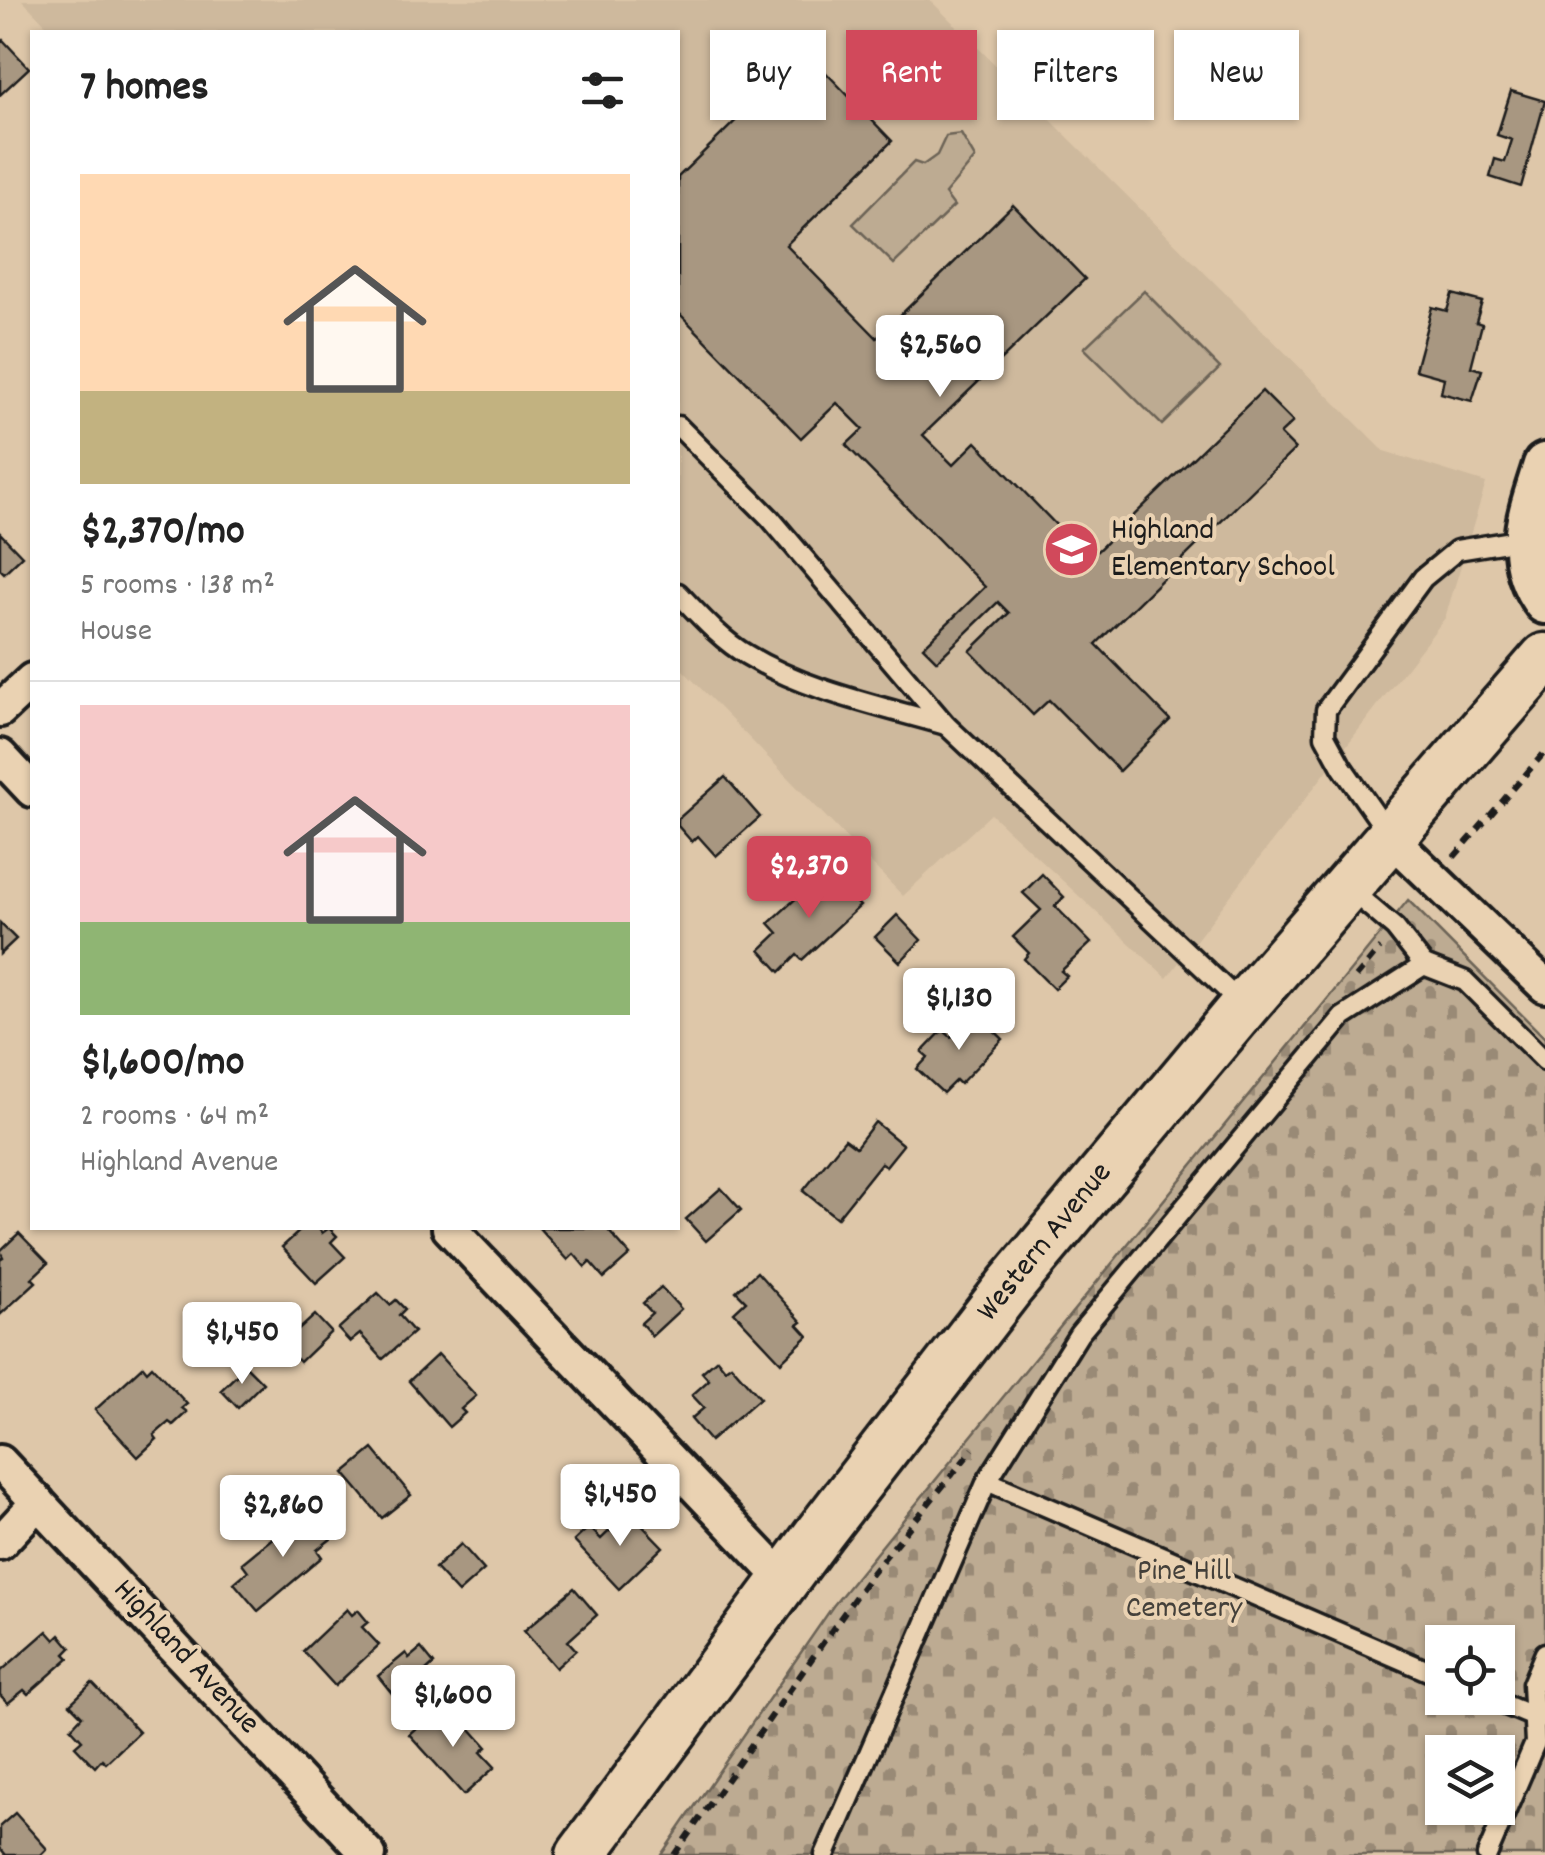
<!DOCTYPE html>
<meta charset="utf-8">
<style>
body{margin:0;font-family:Dekko,sans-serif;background:#f6f6f6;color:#222;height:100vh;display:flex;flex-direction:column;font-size:38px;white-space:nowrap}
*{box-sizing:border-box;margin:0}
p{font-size:32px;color:#767676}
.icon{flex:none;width:55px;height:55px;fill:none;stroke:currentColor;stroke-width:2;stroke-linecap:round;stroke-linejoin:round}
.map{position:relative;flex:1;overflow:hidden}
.panel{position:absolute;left:30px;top:30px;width:650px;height:1200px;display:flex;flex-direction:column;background:#fff;border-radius:0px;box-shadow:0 2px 8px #0004}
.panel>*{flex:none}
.hud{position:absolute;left:710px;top:30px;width:685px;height:90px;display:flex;gap:20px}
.controls{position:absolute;left:1425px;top:1625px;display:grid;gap:20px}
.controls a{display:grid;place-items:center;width:90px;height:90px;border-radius:0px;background:#fff;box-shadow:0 2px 8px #0004;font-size:50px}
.price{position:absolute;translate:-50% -85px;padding:0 22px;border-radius:10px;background:#fff;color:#222;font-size:32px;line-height:65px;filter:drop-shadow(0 2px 5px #0008)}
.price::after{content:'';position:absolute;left:50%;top:60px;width:30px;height:22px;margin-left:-15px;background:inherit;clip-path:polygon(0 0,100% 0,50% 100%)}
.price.selected{background:#d1495b;color:#fff}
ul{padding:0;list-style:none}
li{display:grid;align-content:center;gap:20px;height:530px;padding:0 50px}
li+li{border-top:2px solid #e0e0e0}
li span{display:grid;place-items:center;height:310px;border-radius:0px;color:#555}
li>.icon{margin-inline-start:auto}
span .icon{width:180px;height:180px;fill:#fffc;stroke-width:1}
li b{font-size:42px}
h2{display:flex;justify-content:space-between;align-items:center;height:120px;padding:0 50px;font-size:42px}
.tag{padding:0 35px;border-radius:0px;background:#fff;box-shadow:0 2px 8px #0004;font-size:35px;line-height:90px}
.tag.selected{background:#d1495b;color:#fff}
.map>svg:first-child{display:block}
.built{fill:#ceb99d}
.green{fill:#bdab92;stroke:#6c6457;stroke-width:2.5}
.cemetery{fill:url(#cemetery-stones);stroke:#6c6457;stroke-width:2.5;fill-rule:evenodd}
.building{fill:#a89781;stroke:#1c1c1c;stroke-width:2.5}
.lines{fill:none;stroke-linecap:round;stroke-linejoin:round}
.service-casing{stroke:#1c1c1c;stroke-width:25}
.minor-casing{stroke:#1c1c1c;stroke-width:40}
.tertiary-casing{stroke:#1c1c1c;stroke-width:50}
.secondary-casing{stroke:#1c1c1c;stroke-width:55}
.path{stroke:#1c1c1c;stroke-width:6;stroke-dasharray:10 8;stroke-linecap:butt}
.service{stroke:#ead2b2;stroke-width:18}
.minor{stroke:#ead2b2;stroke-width:32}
.tertiary{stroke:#ead2b2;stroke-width:42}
.secondary{stroke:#ead2b2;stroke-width:48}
.labels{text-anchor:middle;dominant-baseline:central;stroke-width:8;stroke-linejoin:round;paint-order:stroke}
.poi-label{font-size:32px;fill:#1c1c1c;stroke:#ead2b2;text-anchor:start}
.street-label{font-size:32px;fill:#1c1c1c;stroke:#ead2b2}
.park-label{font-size:32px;fill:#44403a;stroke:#ead2b2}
</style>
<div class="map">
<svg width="1545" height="1855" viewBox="0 0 1545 1855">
<defs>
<pattern id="cemetery-stones" width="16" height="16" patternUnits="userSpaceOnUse" patternTransform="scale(2.5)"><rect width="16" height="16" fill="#bdab92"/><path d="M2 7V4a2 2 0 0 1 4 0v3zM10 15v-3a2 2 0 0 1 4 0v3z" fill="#998a76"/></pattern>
</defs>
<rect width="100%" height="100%" fill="#dec7a9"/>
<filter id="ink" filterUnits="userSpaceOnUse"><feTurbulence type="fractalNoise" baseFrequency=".01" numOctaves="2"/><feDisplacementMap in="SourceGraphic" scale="20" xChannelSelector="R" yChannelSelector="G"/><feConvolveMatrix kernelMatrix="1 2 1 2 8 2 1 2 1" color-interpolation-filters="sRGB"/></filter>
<g filter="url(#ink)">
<path class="built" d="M22 0H930L1384 451 1486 483 1445 618 1167 978 991 814 903 896 678 665V32H53Z"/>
<g class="green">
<path d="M961 134 975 158 945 194 954 206 894 264 853 224 914 162 923 165 937 155 946 136Z"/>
<path d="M1144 291 1220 368 1162 425 1084 348Z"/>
</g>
<path class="cemetery" d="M1408 900 1545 1038V1855H661L833 1606ZM1442 1642H1498V1698H1442ZM1442 1752H1498V1808H1442Z"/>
<g class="building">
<path d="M3 40 29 68 0 95V43Z"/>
<path d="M806 52 892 141 786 245 877 338 1013 205 1085 279 923 435 953 465 976 442 1089 559 1262 391 1293 422 1280 434 1295 449 1096 644 1170 720 1119 771 1049 700 1033 715 970 651 1009 613 998 602 937 661 923 647 985 587 846 445 863 429 837 403 801 438 678 312V177Z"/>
<path d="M1511 91 1545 101 1521 187 1490 177 1495 159 1505 162 1512 140 1497 135Z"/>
<path d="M1452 294 1482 302 1476 322 1482 324 1471 367 1482 370 1472 401 1441 393 1444 378 1415 370 1432 307 1447 311Z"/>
<path d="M0 533 22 556 4 573 0 569Z"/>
<path d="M725 777 760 817 716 856 698 836 692 842 678 826V819Z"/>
<path d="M827 870 860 906 802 960 797 955 780 972 760 950 778 933 769 923Z"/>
<path d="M1042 874 1064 897 1055 906 1091 943 1061 971 1067 976 1054 989 1024 959 1029 953 1013 937 1041 910 1023 893Z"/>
<path d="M897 915 921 940 900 962 875 937Z"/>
<path d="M0 923 16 939 0 954Z"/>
<path d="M975 1012 1003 1039 960 1084 956 1080 943 1093 917 1069 928 1057 922 1052 943 1030 951 1037Z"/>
<path d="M875 1122 903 1145 886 1166 881 1163 837 1218 803 1191 845 1139 856 1147Z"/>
<path d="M721 1188 741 1210 706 1241 686 1219Z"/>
<path d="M303 1228H318L322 1233 329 1228 337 1236 331 1242 345 1257 316 1283 282 1247Z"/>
<path d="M539 1228H606L630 1255 604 1278 590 1262 585 1267 574 1254 568 1260Z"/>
<path d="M19 1233 48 1263 32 1278 36 1282 0 1315V1259L3 1257 0 1251Z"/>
<path d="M757 1272 802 1322 798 1325 808 1336 781 1362 734 1312 746 1301 736 1291Z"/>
<path d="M661 1287 681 1309 652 1336 641 1323 652 1313 643 1303Z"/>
<path d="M378 1293 390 1305 396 1300 405 1309 399 1315 414 1332 383 1359 360 1334 350 1342 338 1329Z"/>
<path d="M315 1315 331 1332 300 1362 283 1344Z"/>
<path d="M438 1354 476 1396 461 1409 465 1413 449 1427 409 1381Z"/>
<path d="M717 1359 725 1369 731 1365 760 1398 710 1441 691 1419 704 1408 692 1395 709 1380 702 1372Z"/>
<path d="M143 1366 147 1371 152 1366 187 1404 182 1408 187 1412 173 1425 169 1422 154 1435 157 1439 138 1457 95 1410Z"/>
<path d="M246 1366 263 1383 238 1408 221 1390Z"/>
<path d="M373 1449 411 1495 382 1518 344 1473Z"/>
<path d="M308 1509 332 1538 317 1550 322 1557 258 1611 234 1583 248 1571 242 1563Z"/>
<path d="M629 1512 663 1547 619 1589 574 1541 589 1527 601 1539Z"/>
<path d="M461 1544 484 1570 458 1593 435 1568Z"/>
<path d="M574 1588 597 1615 568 1641 576 1650 556 1668 524 1631Z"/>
<path d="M347 1609 352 1615 358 1610 368 1622 362 1627 379 1645 335 1686 303 1651Z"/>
<path d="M47 1631 55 1640 60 1635 71 1648 65 1654 69 1658 28 1694 24 1690 8 1703 0 1695V1672Z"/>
<path d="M421 1648 434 1664 424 1673 428 1678 415 1688 420 1694 403 1707 378 1676 406 1653 409 1658Z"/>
<path d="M92 1683 139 1732 106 1763 102 1759 95 1767 75 1746 82 1740 71 1728 82 1716 70 1704Z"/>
<path d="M441 1706 465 1733 470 1728 487 1747 481 1752 495 1767 464 1795 409 1734Z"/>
<path d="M15 1813 47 1849 41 1855H6L0 1848V1826Z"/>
</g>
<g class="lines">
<defs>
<g id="service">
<path d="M678 426 770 518 946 725C880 706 807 691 747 655 721 640 699 615 678 593"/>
<path d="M946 725 1244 1006"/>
<path d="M1388 833 1342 767 1325 736 1326 710 1423 578 1457 550 1525 539"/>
<path d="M1347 887 1395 928 1424 965"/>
<path d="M987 1481 1442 1677"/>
<path d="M1489 1698 1539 1719"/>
<path d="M825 1855 987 1481 1079 1334 1343 1017 1424 965 1465 981 1545 1061"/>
<path d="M1487 1855 1535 1743 1532 1684 1545 1653"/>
</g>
<g id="minor">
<path d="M0 710 32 680"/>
<path d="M0 756 32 790"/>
<path d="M1390 837 1545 986"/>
<path d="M449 1228 784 1580"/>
<path d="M0 1462 369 1855"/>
<path d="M0 1543 38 1502"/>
</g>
<path id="tertiary" d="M1545 465C1530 514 1511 556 1545 602"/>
<path id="secondary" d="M581 1855 821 1531 1010 1286 1244 1006 1545 658"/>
</defs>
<use href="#service" class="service-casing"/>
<use href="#minor" class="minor-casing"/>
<use href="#tertiary" class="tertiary-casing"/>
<use href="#secondary" class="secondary-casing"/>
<g class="path">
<path d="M1454 857 1545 752"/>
<path d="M1356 977 1380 948"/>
<path d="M674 1855 872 1573 973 1449"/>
</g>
<use href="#service" class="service"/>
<use href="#minor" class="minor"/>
<use href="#tertiary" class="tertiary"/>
<use href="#secondary" class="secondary"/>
</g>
</g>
<defs>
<symbol id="school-disc" viewBox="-11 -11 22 22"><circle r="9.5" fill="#d1495b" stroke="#ead2b2"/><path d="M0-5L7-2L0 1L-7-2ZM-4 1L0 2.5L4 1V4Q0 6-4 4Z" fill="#fff"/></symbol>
</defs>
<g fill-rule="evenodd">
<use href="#school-disc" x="1040" y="518" width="63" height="63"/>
</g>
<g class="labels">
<g class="poi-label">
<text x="1111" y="532">Highland<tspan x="1111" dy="37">Elementary School</tspan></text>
</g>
<g class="street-label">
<text transform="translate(1046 1243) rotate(-51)">Western Avenue</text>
<text transform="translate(185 1658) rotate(47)">Highland Avenue</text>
</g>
<g class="park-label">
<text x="1184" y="1573">Pine Hill<tspan x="1184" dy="37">Cemetery</tspan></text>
</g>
</g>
</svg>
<div class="controls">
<a><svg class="icon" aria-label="locate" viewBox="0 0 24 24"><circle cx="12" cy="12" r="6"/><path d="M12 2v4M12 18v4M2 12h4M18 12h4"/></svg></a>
<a><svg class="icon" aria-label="layers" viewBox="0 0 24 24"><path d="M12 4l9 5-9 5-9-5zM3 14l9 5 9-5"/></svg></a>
</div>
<b class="price" style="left:940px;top:400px">$2,560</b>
<b class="price selected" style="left:809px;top:921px">$2,370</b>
<b class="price" style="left:959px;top:1053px">$1,130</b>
<b class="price" style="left:242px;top:1387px">$1,450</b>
<b class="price" style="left:620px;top:1549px">$1,450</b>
<b class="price" style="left:283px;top:1560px">$2,860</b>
<b class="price" style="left:453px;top:1750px">$1,600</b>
<div class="hud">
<a class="tag">Buy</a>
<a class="tag selected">Rent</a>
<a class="tag">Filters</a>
<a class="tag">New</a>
</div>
<section class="panel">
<h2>7 homes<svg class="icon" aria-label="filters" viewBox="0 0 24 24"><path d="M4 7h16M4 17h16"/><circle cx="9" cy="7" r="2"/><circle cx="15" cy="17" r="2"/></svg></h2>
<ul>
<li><span style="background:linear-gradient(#ffd9b3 70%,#c2b280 0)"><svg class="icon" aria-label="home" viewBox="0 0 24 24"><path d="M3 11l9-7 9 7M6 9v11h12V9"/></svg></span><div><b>$2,370/mo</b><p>5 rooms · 138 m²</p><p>House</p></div></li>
<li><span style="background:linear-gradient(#f6c9c9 70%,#8fb573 0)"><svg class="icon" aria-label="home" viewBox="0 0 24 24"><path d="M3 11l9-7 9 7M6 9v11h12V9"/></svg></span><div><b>$1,600/mo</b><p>2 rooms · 64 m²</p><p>Highland Avenue</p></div></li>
</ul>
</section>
</div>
